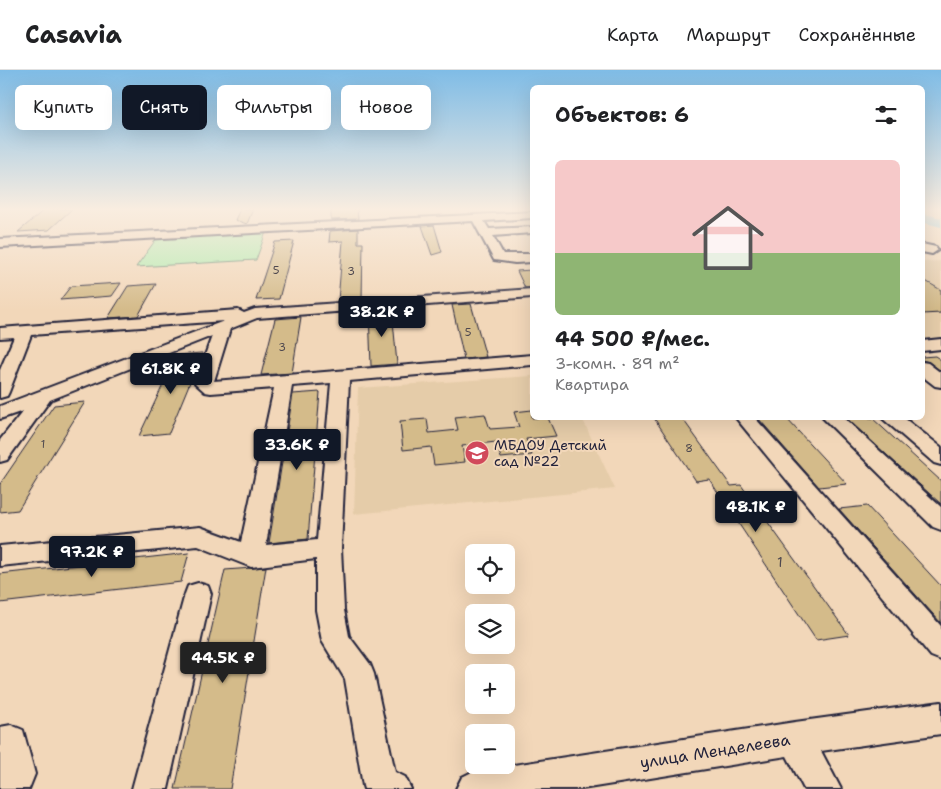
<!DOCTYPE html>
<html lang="ru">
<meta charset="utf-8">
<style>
body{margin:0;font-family:"Shantell Sans",sans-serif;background:#f6f6f6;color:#202124;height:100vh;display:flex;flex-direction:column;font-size:19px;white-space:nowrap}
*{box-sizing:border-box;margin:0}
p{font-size:16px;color:#757577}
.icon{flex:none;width:28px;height:28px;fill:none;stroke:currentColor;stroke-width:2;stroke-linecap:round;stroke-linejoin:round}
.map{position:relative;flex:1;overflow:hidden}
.panel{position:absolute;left:530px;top:15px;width:395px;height:335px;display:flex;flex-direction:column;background:#fff;border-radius:8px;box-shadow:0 5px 20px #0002}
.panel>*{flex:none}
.banner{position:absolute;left:15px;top:15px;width:440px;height:45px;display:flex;gap:10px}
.buttons{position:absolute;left:465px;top:474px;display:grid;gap:10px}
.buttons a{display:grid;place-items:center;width:50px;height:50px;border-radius:8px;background:#fff;box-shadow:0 5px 20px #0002;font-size:25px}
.price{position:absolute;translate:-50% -42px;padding:0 11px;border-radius:5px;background:#111827;color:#fff;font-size:16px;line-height:32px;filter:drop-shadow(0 1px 2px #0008)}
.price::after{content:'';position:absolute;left:50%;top:30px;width:15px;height:11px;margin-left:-8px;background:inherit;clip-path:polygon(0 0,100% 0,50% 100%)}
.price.selected{background:#222;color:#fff}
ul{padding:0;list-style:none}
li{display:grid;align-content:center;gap:10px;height:265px;padding:0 25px}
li+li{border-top:1px solid #e0e0e0}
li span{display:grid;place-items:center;height:155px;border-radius:8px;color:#555}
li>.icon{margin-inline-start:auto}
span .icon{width:90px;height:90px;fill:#fffc;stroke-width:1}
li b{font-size:21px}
h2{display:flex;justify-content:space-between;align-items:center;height:60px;padding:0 25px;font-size:21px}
.chip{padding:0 18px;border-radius:8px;background:#fff;box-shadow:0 5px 20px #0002;font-size:18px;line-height:45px}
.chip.selected{background:#111827;color:#fff}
header{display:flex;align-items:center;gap:30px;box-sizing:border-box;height:70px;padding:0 25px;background:#fff;border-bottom:1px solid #e0e0e0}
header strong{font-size:24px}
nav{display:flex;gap:28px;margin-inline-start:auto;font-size:18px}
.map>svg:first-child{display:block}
.built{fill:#e5cca9}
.green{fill:#b2ecb0;stroke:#6a8776}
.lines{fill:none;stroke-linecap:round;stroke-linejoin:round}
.river{fill:#82c8e3;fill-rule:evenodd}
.building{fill:#d4bb8a;stroke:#22223b}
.minor-casing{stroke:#22223b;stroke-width:4}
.minor{fill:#f2d7b9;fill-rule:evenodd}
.labels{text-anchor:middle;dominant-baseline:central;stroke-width:4;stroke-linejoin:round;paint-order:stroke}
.number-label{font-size:11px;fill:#4e484f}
.poi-label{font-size:14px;fill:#22223b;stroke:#f2d7b9;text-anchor:start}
.near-number-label{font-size:14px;fill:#4e484f}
.near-street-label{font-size:16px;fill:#22223b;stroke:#f2d7b9}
</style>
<header>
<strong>Casavia</strong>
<nav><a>Карта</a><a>Маршрут</a><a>Сохранённые</a></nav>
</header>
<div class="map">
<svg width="941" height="719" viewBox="0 0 941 719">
<rect width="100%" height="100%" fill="#f2d7b9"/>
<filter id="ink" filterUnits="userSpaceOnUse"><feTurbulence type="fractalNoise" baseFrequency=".02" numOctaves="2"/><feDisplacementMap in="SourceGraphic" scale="10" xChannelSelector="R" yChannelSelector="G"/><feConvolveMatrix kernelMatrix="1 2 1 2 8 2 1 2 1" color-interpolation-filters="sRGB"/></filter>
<g filter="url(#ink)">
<g class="built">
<path d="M941 191V271L923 272 922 192Z"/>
<path d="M532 306V348H582L615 419 354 444 358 318Z"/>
</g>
<path class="green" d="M266 162 256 190 136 197 157 168Z"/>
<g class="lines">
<path class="river" d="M922 143 941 148V157L922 152Z"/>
</g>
<g class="building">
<path d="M45 139H72L49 160 18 162Z"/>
<path d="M240 139H253L247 154 235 150Z"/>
<path d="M357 139 358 149 331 150V140Z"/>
<path d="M434 155 442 182 432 185 422 156Z"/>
<path d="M358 159V173H363L362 229 338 231 343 171 329 172 330 161Z"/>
<path d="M294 171 279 229 256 230 275 172Z"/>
<path d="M532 200V217L525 218 517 201Z"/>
<path d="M922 209 941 220V243L922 244Z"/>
<path d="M121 213 112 226 60 230 71 216Z"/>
<path d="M156 214 138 246 108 248 128 216Z"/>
<path d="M471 234 486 287 464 289 452 235Z"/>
<path d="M392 240 397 294 371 296 369 241Z"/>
<path d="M301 247 292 303 261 305 275 249Z"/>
<path d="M202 283 169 363 139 366 177 285Z"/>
<path d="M935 286 941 290V301L929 292 922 290V287Z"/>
<path d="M320 322 308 469 269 473 293 324Z"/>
<path d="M85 332 18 440 0 442V414L54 335Z"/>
<path d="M532 340V348H548L556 366 526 369 532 385 501 388 496 372 462 376 465 392 434 395 431 377 403 380 400 351 427 349 429 363 458 360 455 347 485 344 490 359 519 357 514 342Z"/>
<path d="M654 348H682L731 416 741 415 849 565 816 570 709 409 696 411Z"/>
<path d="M758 348H786L847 414 819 417Z"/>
<path d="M846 348H872L941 411V434Z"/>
<path d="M867 436 941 516V553L839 439Z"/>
<path d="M189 483 181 512 0 533V504Z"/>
<path d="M266 497 230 719H175L225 500Z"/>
</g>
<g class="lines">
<defs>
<g id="minor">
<path d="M532 142V148L484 151 489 159 532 157V163L493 166 503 184H532V192L515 193 494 190 473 151 0 177V169Z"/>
<path d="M922 174 936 177 938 180 932 184 922 182Z"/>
<path d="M532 219V227L257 248 230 259 214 311 532 285V295L349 311 341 478 344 540 349 566 370 594 374 604 395 702 405 707 411 719H364L363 716 345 609 322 571 316 540V489L251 497 198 476 0 496V476L200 457 241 472 274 318 211 323 205 322 195 313 212 266 50 330 7 390 0 392V370L23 341 0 349V336L224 251 31 265 9 322 7 326 0 328V300L14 267 0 268V258L238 240 244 243 255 239ZM331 313 317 470 266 475 292 316Z"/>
<path d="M941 269V279L922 281V271Z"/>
<path d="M922 292 928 293 941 303V317L935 316 922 306Z"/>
<path d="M736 348H755L941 556V590L931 586Z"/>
<path d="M823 348H844L941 437V460L933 457Z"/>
<path d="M882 348H904L941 377V395L934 393Z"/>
<path d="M198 513 208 516 211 524 168 719H132L185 524 188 516Z"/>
<path d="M941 632V664L821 681 841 719H804L787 686 582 719H456L462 707 474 701 795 652Z"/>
<path d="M11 655 23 660 35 704 29 719H0V657Z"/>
</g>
</defs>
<use href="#minor" class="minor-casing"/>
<use href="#minor" class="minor"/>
</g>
</g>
<linearGradient id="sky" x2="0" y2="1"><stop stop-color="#7fbce6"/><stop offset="0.58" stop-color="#f9ede0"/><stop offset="1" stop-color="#f9ede0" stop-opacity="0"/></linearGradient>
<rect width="941" height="240" fill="url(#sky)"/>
<defs>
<symbol id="school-disc" viewBox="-11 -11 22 22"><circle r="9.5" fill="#d1495b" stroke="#f2d7b9"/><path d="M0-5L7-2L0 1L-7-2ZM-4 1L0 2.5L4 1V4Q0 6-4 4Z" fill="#fff"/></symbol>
</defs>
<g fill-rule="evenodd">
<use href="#school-disc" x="463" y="369" width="28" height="28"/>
</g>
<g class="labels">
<g class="number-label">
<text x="276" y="200">5</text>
<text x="351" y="201">3</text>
<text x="468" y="262">5</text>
<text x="282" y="277">3</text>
<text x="43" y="374">1</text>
<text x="689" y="378">8</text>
</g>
<g class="poi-label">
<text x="494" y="375">МБДОУ Детский<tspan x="494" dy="16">сад №22</tspan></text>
</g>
<g class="near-number-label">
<text x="780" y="492">1</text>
</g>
<g class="near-street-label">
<text transform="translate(715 681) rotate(-9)">улица Менделеева</text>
</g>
</g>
</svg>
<div class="buttons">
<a><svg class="icon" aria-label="locate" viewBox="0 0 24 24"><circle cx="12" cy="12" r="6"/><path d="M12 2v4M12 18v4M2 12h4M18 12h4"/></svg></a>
<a><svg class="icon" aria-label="layers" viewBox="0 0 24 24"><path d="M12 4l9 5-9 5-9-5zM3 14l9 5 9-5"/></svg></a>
<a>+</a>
<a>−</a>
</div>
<b class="price" style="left:382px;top:268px">38.2K ₽</b>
<b class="price" style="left:171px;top:325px">61.8K ₽</b>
<b class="price" style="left:297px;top:401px">33.6K ₽</b>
<b class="price" style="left:756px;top:463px">48.1K ₽</b>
<b class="price" style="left:92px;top:508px">97.2K ₽</b>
<b class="price selected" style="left:223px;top:614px">44.5K ₽</b>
<div class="banner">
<a class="chip">Купить</a>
<a class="chip selected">Снять</a>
<a class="chip">Фильтры</a>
<a class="chip">Новое</a>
</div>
<section class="panel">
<h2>Объектов: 6<svg class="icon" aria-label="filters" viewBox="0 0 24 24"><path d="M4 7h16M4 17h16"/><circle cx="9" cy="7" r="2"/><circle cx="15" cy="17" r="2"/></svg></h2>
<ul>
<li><span style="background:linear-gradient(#f6c9c9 60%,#8fb573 0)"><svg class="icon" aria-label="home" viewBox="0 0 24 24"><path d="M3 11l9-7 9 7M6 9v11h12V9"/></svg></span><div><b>44 500 ₽/мес.</b><p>3-комн. · 89 m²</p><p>Квартира</p></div></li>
</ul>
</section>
</div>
